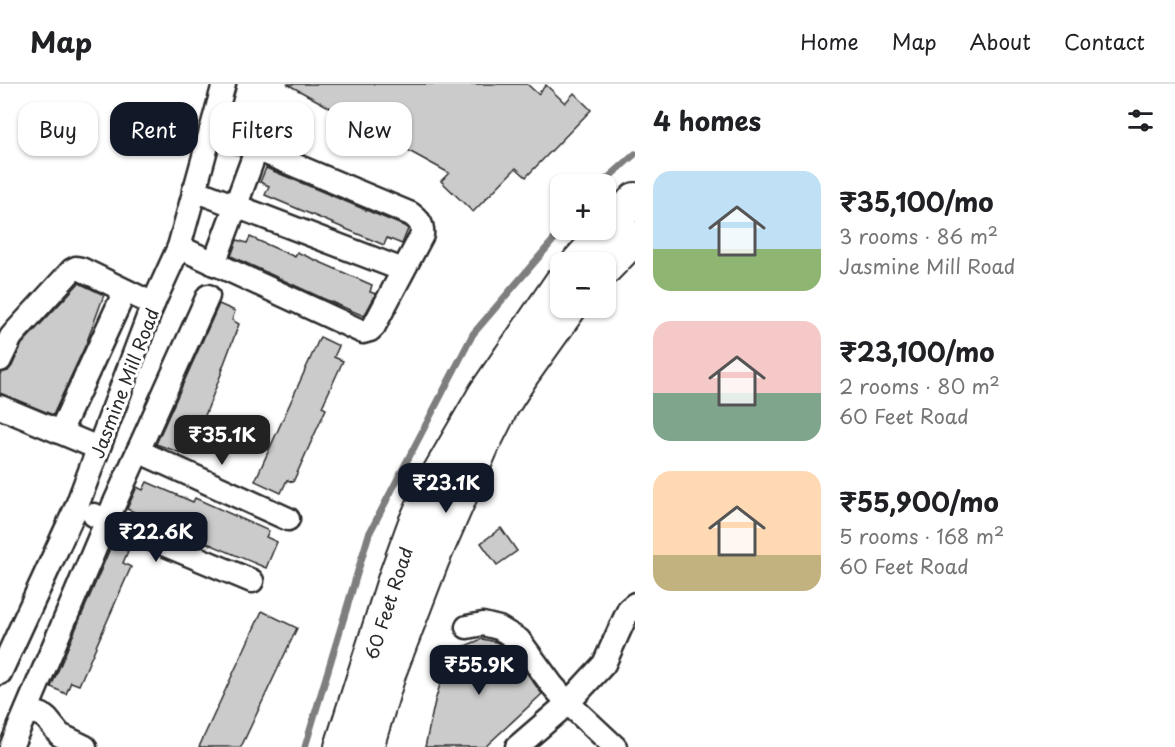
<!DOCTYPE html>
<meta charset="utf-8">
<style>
body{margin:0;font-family:"Playpen Sans",sans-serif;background:#f2f2f2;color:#202124;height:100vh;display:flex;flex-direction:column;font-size:22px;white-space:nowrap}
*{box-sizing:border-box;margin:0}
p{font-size:20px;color:#757577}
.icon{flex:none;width:33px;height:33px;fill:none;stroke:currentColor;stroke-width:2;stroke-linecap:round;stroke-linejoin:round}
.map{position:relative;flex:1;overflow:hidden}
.panel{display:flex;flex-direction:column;background:#fff;width:540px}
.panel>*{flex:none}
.banner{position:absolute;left:18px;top:18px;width:526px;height:54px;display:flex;gap:12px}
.tools{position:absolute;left:550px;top:90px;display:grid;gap:12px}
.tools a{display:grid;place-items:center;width:66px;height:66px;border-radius:12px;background:#fff;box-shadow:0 2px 4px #0004;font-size:30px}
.price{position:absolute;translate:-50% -51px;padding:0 14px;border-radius:12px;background:#111827;color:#fff;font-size:20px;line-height:39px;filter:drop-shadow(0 2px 3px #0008)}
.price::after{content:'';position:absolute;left:50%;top:36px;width:18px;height:14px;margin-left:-9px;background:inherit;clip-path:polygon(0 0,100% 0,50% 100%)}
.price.selected{background:#222;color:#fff}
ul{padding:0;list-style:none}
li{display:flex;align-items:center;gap:18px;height:150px;padding:0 18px}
li span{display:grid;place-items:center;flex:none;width:168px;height:120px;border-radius:18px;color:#555}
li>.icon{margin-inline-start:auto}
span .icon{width:72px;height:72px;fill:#fffc;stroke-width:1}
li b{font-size:26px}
h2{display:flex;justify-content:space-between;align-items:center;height:72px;padding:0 18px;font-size:26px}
.chip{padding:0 21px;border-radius:18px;background:#fff;box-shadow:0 2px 4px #0004;font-size:21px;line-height:54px}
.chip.selected{background:#111827;color:#fff}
header{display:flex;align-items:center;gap:36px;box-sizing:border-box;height:84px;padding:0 30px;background:#fff;border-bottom:2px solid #e0e0e0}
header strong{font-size:28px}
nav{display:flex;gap:33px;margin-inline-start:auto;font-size:21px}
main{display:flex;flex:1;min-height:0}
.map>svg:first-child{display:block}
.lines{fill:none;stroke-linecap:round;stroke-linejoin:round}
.stream{stroke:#7e7e7e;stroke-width:7}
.building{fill:#cbcbcb;stroke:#2b2b2b;stroke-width:1.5}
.minor-casing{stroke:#2b2b2b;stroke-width:27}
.secondary-casing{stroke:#2b2b2b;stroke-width:36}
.minor{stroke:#fff;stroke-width:22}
.secondary{stroke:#fff;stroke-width:32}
.labels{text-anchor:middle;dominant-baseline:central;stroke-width:6;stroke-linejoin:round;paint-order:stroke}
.street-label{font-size:18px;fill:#2b2b2b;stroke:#fff}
</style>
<header>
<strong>Map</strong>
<nav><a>Home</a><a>Map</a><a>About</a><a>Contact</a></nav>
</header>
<main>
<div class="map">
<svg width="635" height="663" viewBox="0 0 635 663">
<rect width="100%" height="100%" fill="#fff"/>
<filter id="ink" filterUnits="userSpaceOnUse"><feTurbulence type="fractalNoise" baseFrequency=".0167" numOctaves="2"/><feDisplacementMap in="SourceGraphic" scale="12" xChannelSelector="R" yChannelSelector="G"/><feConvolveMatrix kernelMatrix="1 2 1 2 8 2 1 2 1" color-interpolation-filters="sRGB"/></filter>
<g filter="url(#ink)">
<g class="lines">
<g class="stream">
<path d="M601 100 635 70"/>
<path d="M305 663 369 450 473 250 562 146"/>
</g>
</g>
<g class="building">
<path d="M287 0H527L538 10 546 1 565 19 574 9 591 26 526 93 516 84 473 128 441 97 449 89Z"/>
<path d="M266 84 404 142 408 145 402 160 387 154 384 161 265 111 269 102 260 98Z"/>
<path d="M250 153 295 173 297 168 372 201 370 208 376 210 364 232 322 214 231 172 237 156 247 159Z"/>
<path d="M79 199 104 211 86 260 53 331 0 309V289L8 287 12 282 22 260Z"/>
<path d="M219 220 235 227 232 236 239 240 222 285H223L194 360 185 356 181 369 156 360Z"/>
<path d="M320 253 339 262 334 273 343 277 322 323 326 325 293 398 287 396 281 409 255 397Z"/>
<path d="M147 398 193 418 195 414 269 447 266 453 277 458 266 484 127 425 137 403 143 406Z"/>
<path d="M501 444 517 467 497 481 481 459Z"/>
<path d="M112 460 128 467 123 479 131 483 79 601 71 598 66 610 51 603Z"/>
<path d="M262 527 297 544 241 663H199Z"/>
<path d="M482 555 496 558 510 566 542 610 485 663H425L435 617 450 568Z"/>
</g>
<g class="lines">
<defs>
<g id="minor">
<path d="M194 106 403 186"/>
<path d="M179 163 363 248 370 246 374 242 422 151C423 140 419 136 411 130L211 46"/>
<path d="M214 180 257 64"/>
<path d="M0 276 11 253 17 246 72 186 76 184 81 185 153 220"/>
<path d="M0 323 98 364"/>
<path d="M60 348 125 207"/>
<path d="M138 367 288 435"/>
<path d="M94 431 252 497"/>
<path d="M467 543 483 540 499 544 519 556 552 601 568 619 615 663"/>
<path d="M0 589 76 424 153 220 179 163 224 0"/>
<path d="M27 626 42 631 47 635 60 651 85 663"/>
<path d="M11 663 107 436 208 212"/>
<path d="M517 663 568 619 604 580 629 525 635 520"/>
</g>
<g id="secondary">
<path d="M578 178 635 115"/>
<path d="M606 184 635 154"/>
<path d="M341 663 394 496 414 441 434 397 485 309 561 198"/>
<path d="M367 663 390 587 433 475 483 361 502 323 523 290 570 224"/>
</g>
</defs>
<use href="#minor" class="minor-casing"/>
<use href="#secondary" class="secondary-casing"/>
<use href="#minor" class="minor"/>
<use href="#secondary" class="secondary"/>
</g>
</g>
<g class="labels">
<g class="street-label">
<text transform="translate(124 299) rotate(-69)">Jasmine Mill Road</text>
<text transform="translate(388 519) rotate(-72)">60 Feet Road</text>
</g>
</g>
</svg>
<div class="tools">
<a>+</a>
<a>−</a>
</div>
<b class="price selected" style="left:222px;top:382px">₹35.1K</b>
<b class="price" style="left:446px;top:430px">₹23.1K</b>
<b class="price" style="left:156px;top:479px">₹22.6K</b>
<b class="price" style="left:479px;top:612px">₹55.9K</b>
<div class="banner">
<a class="chip">Buy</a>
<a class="chip selected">Rent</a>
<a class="chip">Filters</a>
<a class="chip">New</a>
</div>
</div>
<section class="panel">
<h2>4 homes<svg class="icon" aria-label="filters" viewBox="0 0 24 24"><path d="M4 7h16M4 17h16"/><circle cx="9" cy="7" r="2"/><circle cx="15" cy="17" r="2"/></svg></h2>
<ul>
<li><span style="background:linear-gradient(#bfe0f5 65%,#8fb573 0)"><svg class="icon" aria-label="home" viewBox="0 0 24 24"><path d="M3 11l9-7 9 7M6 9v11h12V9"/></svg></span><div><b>₹35,100/mo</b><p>3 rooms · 86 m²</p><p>Jasmine Mill Road</p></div></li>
<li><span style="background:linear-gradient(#f6c9c9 60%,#7fa58c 0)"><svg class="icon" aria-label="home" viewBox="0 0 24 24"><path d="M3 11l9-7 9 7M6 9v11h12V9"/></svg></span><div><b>₹23,100/mo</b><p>2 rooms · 80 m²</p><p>60 Feet Road</p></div></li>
<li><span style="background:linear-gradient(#ffd9b3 70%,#c2b280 0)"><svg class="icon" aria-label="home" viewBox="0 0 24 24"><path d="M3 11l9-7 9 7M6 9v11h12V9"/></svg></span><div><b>₹55,900/mo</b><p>5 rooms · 168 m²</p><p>60 Feet Road</p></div></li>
</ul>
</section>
</main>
